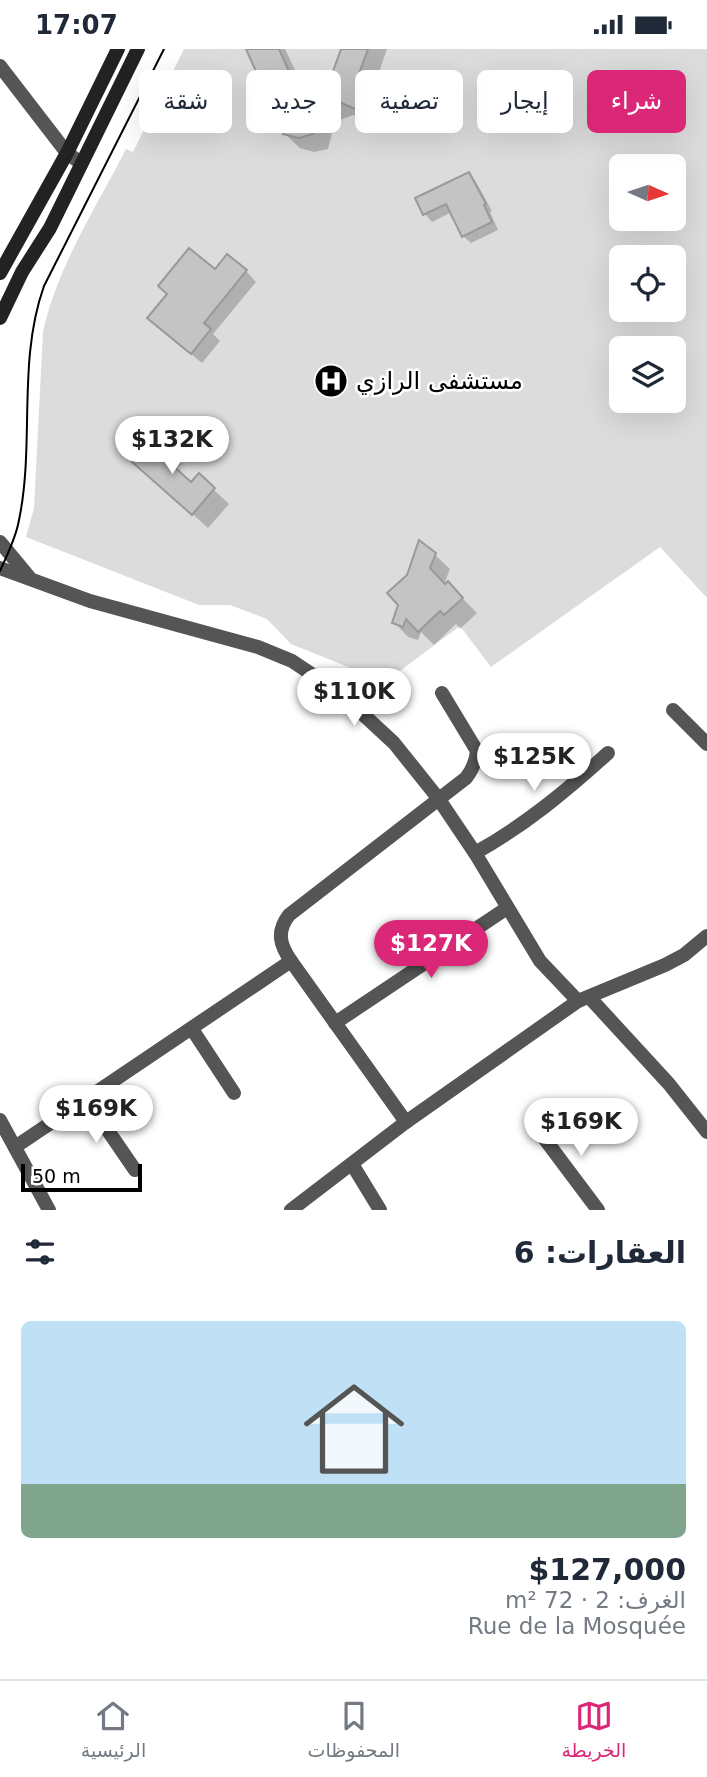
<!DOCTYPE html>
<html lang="ar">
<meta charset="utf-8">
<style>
body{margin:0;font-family:"DejaVu Sans",Vazirmatn,sans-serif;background:#f2f2f3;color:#1f2937;direction:rtl;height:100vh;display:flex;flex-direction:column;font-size:26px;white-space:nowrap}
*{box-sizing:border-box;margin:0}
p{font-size:23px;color:#747a83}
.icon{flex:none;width:38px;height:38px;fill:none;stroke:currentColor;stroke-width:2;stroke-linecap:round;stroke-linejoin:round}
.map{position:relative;height:1161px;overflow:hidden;direction:ltr}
.side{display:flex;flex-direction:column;background:#fff;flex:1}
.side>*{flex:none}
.banner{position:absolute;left:21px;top:21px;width:665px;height:63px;direction:rtl;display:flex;gap:14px}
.needle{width:46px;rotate:93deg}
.tools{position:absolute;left:609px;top:105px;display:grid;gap:14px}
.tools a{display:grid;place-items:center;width:77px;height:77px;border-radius:10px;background:#fff;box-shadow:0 7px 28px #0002;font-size:35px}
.scale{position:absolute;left:21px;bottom:18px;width:121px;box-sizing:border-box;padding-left:7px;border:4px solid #000;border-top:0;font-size:19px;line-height:24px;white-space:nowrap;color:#000;-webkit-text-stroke:5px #fff;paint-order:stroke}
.price{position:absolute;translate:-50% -60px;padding:0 16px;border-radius:24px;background:#fff;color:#222;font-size:23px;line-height:46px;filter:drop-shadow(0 2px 4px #0008)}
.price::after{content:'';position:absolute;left:50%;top:42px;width:21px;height:16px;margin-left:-10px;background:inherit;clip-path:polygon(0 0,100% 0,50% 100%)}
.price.current{background:#db2777;color:#fff}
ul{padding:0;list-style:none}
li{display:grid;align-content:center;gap:14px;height:371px;padding:0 21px}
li+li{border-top:2px solid #e0e1e3}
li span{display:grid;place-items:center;height:217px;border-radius:10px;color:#555}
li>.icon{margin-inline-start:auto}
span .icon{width:126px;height:126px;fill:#fffc;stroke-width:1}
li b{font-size:30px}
h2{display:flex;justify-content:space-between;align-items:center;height:84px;padding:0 21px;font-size:30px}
.pill{padding:0 24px;border-radius:10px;background:#fff;box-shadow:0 7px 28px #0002;font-size:24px;line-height:63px}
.pill.current{background:#db2777;color:#fff}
.status{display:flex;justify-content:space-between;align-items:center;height:49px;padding:0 35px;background:#fff;direction:ltr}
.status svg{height:19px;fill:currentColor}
.tabs{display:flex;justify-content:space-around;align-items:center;height:98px;border-top:2px solid #e0e1e3;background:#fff;font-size:19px;color:#747a83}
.tabs a{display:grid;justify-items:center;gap:4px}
.tabs .current{color:#db2777}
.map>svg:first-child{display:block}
.green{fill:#dcdcdc;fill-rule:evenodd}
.shadow{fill:#0003}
.building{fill:#c4c4c4;stroke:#999;stroke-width:2}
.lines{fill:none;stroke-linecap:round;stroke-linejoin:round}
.minor{stroke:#555;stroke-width:14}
.tertiary{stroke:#555;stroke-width:14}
.secondary{stroke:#222;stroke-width:14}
.tram{stroke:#000;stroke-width:2}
.labels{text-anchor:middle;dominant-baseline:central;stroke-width:5;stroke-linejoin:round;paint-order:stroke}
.poi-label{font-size:24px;fill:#000;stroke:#fff;text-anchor:start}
</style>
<div class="status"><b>17:07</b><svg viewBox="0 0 49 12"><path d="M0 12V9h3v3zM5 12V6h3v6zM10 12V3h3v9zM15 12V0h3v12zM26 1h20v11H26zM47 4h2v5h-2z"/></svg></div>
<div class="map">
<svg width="707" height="1161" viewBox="0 0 707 1161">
<rect width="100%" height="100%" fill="#fff"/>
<path class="green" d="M184 0H707V549L660 498 491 618 460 577 385 633 291 595 267 570 230 556H199L26 488 34 459 43 283C57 218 96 159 126 100L133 103ZM621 117H674V170H621ZM621 208H674V261H621ZM621 299H674V352H621Z"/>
<g class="shadow">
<path d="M248 0H285L305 42 333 30 343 0H387L373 40 379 43 394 57 388 69 378 77 353 66 335 73 328 100 314 103 300 99 285 85 291 73 281 77 266 62 268 45Z"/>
<path d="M468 125 476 133 492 162 490 163 498 181 471 194 463 187 452 163 432 173 425 165 417 150Z"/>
<path d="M246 222 256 233 213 285 220 292 202 314 160 279 215 223Z"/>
<path d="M166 400 181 415 175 421 192 435 199 427 229 455 208 479 135 413Z"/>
<path d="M435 506 450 520 442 540 448 535 477 564 460 580 456 575 434 596 421 583 418 591 408 588 394 573Z"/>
</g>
<g class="building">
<path d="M246 0H279L300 47 265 63 258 48 266 45Z"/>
<path d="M341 0H368L356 33 380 41 374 54 362 63 337 52 321 59 313 85 299 89 283 85 303 41 331 28Z"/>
<path d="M469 123 486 155 484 156 492 173 462 188 446 155 423 166 415 149Z"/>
<path d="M189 199 215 220 227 205 247 221 204 274 211 280 191 305 147 269 167 245 158 237Z"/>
<path d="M151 385 167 399 161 406 191 433 199 424 215 439 192 466 132 413 141 403 138 400Z"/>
<path d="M419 491 436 504 430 519 445 535 448 532 463 549 444 566 440 562 418 583 406 570 403 578 392 574 398 556 387 544 407 526Z"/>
</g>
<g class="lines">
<g class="minor">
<path d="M0 17 67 104 81 114"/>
<path d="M0 493 29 528"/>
<path d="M0 519 90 552 258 598 292 612 340 644 394 694 438 749 475 804 540 912 578 952"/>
<path d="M673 661 707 695"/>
<path d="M475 804C524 777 566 742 608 704"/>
<path d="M590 949 669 1035 707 1083"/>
<path d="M335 974 507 859"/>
<path d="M192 980 234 1044"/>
<path d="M87 1051 135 1121"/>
<path d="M406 1073 291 912C280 896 276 883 289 866L466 729C473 720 476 713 477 702L442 644"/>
<path d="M535 1077 598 1161"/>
<path d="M15 1098 291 912"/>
<path d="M352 1115 380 1161"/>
<path d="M291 1161 406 1073 578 952 665 916 684 906 707 887"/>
</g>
<path class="tertiary" d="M0 1071 49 1161"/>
<g class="secondary">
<path d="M0 224 67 104 118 0"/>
<path d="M0 269 22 223 50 179 138 0"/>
</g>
<path class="tram" d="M0 522C7 506 16 489 19 471 35 394 17 313 44 237L164 0"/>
</g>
<defs>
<symbol id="hospital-disc" viewBox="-11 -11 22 22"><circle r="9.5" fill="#000" stroke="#fff"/><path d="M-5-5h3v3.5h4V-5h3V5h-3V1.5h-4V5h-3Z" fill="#fff"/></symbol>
</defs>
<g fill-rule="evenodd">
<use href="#hospital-disc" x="312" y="313" width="38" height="38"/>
</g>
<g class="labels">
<g class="poi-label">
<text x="356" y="332">مستشفى الرازي</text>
</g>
</g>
</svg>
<div class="tools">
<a><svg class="needle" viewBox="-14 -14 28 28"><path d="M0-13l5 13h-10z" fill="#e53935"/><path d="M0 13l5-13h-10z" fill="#747a83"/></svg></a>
<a><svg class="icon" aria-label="locate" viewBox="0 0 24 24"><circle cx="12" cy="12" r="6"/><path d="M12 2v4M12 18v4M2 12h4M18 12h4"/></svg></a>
<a><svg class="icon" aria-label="layers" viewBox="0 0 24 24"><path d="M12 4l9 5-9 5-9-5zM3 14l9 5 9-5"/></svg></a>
</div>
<div class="scale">50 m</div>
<b class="price" style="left:172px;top:427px">$132K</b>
<b class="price" style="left:354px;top:679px">$110K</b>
<b class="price" style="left:534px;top:744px">$125K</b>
<b class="price current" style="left:431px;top:931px">$127K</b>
<b class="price" style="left:96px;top:1096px">$169K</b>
<b class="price" style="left:581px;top:1109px">$169K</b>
<div class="banner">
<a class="pill current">شراء</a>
<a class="pill">إيجار</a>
<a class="pill">تصفية</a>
<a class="pill">جديد</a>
<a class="pill">شقة</a>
</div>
</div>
<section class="side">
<h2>العقارات: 6<svg class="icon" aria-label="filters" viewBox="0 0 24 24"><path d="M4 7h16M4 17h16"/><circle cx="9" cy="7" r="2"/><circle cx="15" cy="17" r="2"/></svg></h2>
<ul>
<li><span style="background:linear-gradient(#bfe0f5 75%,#7fa58c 0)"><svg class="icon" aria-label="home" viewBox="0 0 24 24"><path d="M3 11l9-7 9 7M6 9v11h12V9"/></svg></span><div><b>$127,000</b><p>الغرف: 2 · 72 m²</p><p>Rue de la Mosquée</p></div></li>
</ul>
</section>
<nav class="tabs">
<a class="current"><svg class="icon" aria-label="map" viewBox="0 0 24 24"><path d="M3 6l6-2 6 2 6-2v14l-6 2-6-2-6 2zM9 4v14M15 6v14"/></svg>الخريطة</a>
<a><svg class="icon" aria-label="saved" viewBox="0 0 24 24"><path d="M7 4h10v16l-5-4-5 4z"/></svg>المحفوظات</a>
<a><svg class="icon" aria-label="home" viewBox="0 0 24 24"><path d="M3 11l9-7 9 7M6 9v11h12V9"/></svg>الرئيسية</a>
</nav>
